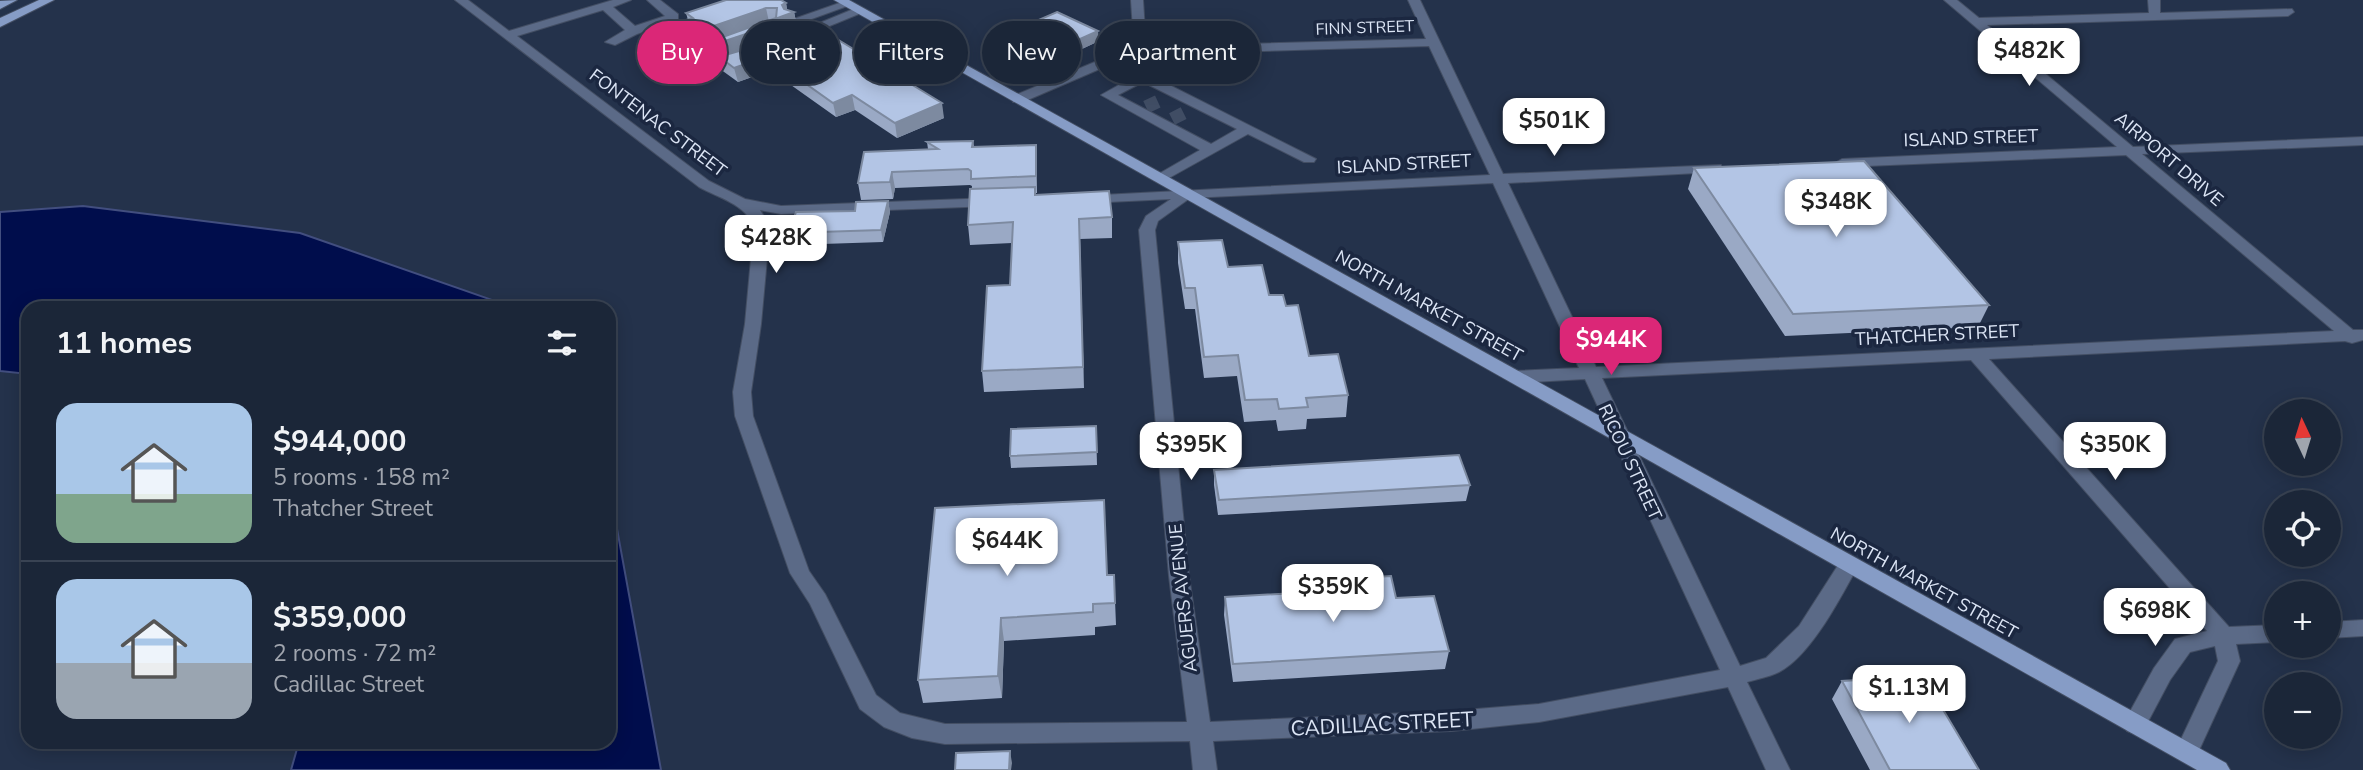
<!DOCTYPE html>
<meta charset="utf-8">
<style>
body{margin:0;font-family:"Nunito Sans",sans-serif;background:#242e40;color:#f1f3f6;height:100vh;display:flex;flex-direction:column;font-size:26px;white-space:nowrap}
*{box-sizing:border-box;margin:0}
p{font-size:23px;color:#a0a5ae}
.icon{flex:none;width:38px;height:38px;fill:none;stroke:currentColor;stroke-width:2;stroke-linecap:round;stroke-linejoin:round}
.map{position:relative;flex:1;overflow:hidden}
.details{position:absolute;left:21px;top:301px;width:595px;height:448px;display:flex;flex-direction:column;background:#1b2638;border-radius:21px;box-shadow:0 4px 18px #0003,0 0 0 2px #394353}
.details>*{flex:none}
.top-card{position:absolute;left:637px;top:21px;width:665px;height:63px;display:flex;gap:14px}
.needle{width:46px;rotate:356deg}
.fabs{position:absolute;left:2264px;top:399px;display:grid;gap:14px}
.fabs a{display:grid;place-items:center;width:77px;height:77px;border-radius:50%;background:#1b2638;box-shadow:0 4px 18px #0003,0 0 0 2px #394353;font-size:35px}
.price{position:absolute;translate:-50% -60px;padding:0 16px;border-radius:14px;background:#fff;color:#222;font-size:23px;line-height:46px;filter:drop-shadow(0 2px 4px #0008)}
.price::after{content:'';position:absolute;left:50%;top:42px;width:21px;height:16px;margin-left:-10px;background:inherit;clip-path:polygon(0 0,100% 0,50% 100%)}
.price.selected{background:#db2777;color:#fff}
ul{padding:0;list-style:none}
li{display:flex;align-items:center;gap:21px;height:175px;padding:0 35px}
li+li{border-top:2px solid #394353}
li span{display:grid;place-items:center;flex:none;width:196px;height:140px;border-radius:21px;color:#555}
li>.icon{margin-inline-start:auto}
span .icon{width:84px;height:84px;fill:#fffc;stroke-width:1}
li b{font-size:30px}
h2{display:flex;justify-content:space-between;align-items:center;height:84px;padding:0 35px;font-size:30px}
.chip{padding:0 24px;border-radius:32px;background:#1b2638;box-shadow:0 4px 18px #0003,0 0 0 2px #394353;font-size:24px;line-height:63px}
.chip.selected{background:#db2777;color:#fff}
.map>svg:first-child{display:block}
.water{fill:#000d4c;stroke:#424e7f;stroke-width:2}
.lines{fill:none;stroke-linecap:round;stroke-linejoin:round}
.minor-tunnel{stroke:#404d64;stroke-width:13;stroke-dasharray:13 6;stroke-linecap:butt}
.minor-casing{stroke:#434e63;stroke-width:2}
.major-casing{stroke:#434e63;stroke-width:2}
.minor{fill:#5b6a87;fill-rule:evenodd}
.major{fill:#869cc6;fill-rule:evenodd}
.wall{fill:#9aa9c5;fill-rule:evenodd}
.shaded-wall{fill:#7d8aa0}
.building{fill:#b3c5e5;stroke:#7d8aa0;stroke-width:2}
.labels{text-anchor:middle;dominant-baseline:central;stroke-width:7;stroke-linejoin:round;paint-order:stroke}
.far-street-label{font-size:16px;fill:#dce5f5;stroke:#1b2740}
.street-label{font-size:18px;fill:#dce5f5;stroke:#1b2740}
.near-street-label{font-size:21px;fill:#dce5f5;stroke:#1b2740}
</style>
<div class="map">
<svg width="2363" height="770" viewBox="0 0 2363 770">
<rect width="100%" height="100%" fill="#24324b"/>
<g class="water">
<path d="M83 206 300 233 515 308H28V374L0 371V212Z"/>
<path d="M609 485 661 770H291L299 742H609Z"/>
</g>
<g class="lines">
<g class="minor-tunnel">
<path d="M1146 107 1161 100"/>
<path d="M1172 119 1186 112"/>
</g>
<defs>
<g id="minor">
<path d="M455 0H468L509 31 613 0H631L613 7 635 26 665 16 647 0H660L678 14V20L637 34 615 45 605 42 625 30 603 10 517 36 709 181 745 199 781 206 992 198 999 202 992 206 781 214 760 210 770 226 761 324 751 392 753 416 809 571 825 594 876 695 900 713 945 724 1187 722 1169 576 1139 230 1146 216 1171 199 1087 203 1080 199 1082 196 1490 175 1429 46 1133 55 1120 60 1316 159 1314 162H1304L1248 134 1160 183 1153 179 1155 176 1200 150 1101 95 1133 77 1109 65 1023 102H1013V96L1126 49 1133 31 1131 0H1143L1145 31 1139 47 1426 39 1408 0H1420L1503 174 1721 165V171L1716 172 1508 183 1596 367 2334 331 2126 155 1842 167 1835 163 1842 159 2117 147 1944 0H1957L1979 18 2149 13 2148 0H2160V13L2292 9 2294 12 2288 16 1987 25 2133 147 2363 137V145L2142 154 2353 330H2363V340L2352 343 2345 341 1989 359 2229 627 2277 625V642L2236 644 2240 661 2195 759 2187 762 2179 759 2175 752 2218 661 2215 646 2190 652 2170 680 2143 731 2135 734 2127 731 2124 724 2127 717 2154 668 2175 639 2207 631 1971 360 1602 378 1740 666 1766 658 1799 626 1842 559 1849 556 1856 559 1859 564C1842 595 1811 656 1779 672 1769 677 1757 679 1747 682L1790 770H1766L1728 687 1539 722 1452 731 1213 741 1217 770H1193L1190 741 945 744 912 738 884 727 860 709 810 604 790 573 735 416 733 392 745 324 754 226C745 204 719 198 699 187ZM1143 82 1237 129 1211 144 1118 95ZM1493 183 1579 368 1514 371 1505 377 1514 383 1585 379 1720 670 1539 704 1452 711 1210 722 1189 576 1155 230 1158 221 1190 198Z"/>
<path d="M848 0 852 3 850 5 798 24 788 21Z"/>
<path d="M856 8 866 11 798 39 788 36Z"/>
<path d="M710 53 726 60 740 55 746 59 725 68 709 61 652 78 646 74Z"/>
<path d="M2363 620V636L2329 638V622Z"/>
</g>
<g id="major">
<path d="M17 0 0 9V1Z"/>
<path d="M39 0H54L0 27V18Z"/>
<path d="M834 0H849L2226 763 2230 770H2197Z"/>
</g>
</defs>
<use href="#minor" class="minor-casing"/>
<use href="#major" class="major-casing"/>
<use href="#minor" class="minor"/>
<use href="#major" class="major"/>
</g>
<g class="wall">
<path d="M786 3 787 10 794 12 797 26 944 118 897 138 855 110 836 117 774 73 756 80 752 77 738 82 720 69 717 55 724 56 721 54 717 41 700 48 698 52 680 38 676 23 688 20 686 13ZM776 35 763 44 759 46 770 38Z"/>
<path d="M1027 25 1099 41 1069 55 1028 35Z"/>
<path d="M973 141 974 147 1037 161V193H1036V195L1112 217V238L1080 239 1084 388 984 392 982 371 1010 285 1012 243 970 245 968 225 972 186 970 185 895 188 893 199 861 200 858 183 928 149 927 142Z"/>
<path d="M1694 168 1989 305 1978 327 1785 336 1688 189Z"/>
<path d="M888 201 890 212 883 242 792 245 789 233 855 211Z"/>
<path d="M1178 242 1228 267 1286 306 1309 356 1348 395 1346 417 1307 419 1306 429 1278 431 1276 420 1244 422 1237 376 1204 378 1195 309H1185L1178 263Z"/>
<path d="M1096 426 1097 465 1011 468 1010 456Z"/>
<path d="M1214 470 1470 485 1466 501 1218 515 1214 485Z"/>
<path d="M935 508 1107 575H1114L1116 625 1095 627V635L1004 641 1002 698 923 703 918 680Z"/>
<path d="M1329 580 1396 598 1449 651 1445 669 1233 682 1224 615 1225 597 1328 591Z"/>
<path d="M1842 681 1979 770H1870L1832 699Z"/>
</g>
<g class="shaded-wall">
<path d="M786 3 788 14 794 12 797 27 770 38 756 48 726 57 722 42 717 39V41L700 48 698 52 694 37 696 32 766 8 769 22 785 16 782 5Z"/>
<path d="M1098 31 1099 41 1069 55V44Z"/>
<path d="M771 59 774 73 756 80 752 65Z"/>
<path d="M748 63 752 77 738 82 734 68Z"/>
<path d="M852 95 855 110 836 117 833 103Z"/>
<path d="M942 103 944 118 897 138 895 123Z"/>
<path d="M1036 145 1037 161V193L1036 176Z"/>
<path d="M892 172 895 188 893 199 890 182Z"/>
<path d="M888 201 890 212 883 242 881 230Z"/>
<path d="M1079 219 1080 239 1084 388 1083 367Z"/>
<path d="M1001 618 1004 641 1002 698 998 676Z"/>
<path d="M1010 751 1012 763 1011 770H1009Z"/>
</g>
<g class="building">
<path d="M726 0H781L786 3 782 5 784 9 794 12 767 22 752 32 722 42 717 39 776 18 777 8H766L696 32 694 37 676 23 693 18 686 13Z"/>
<path d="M1057 12 1098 31 1069 44 1027 25Z"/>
<path d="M809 22 942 103 895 123 852 95 833 103 771 59 752 65 748 63 734 68 717 55 722 56 763 44 777 34Z"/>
<path d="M973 141 972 147 1036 145V176L971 179V171L968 169 892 172 890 182 858 183 864 152 938 149 927 142Z"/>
<path d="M1864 161 1989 305 1793 314 1694 168Z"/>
<path d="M1035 187V195L1109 191 1112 217 1079 219 1083 367 982 371 987 286 1010 285 1013 222 968 225 970 189Z"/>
<path d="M888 201 881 230 789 233 796 212 855 211 856 202Z"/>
<path d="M1222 240 1228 267 1262 265 1269 295H1283L1286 306 1298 305 1309 356 1338 354 1348 395 1306 398 1308 407 1279 409 1277 399 1245 400 1238 355 1204 357 1195 288H1185L1178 242Z"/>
<path d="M1096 426 1097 452 1010 456 1011 429Z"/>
<path d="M1459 455 1470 485 1219 500 1214 470Z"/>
<path d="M1104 500 1107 575H1114L1115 603 1093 604V612L1001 618 998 676 918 680 935 508Z"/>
<path d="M1391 576 1396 598 1434 596 1449 651 1233 664 1225 597 1332 591 1329 580Z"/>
<path d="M1923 676 1979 770H1890L1842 681Z"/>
<path d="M1010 751 1009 770H955L956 753Z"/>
</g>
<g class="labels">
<g class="far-street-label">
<text transform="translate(1365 28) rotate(-2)">FINN STREET</text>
</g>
<g class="street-label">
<text transform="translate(658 123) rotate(37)">FONTENAC STREET</text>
<text transform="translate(1971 138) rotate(-2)">ISLAND STREET</text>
<text transform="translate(2169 159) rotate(40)">AIRPORT DRIVE</text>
<text transform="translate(1404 164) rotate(-3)">ISLAND STREET</text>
<text transform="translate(1429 306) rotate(29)">NORTH MARKET STREET</text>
<text transform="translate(1937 335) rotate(-3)">THATCHER STREET</text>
<text transform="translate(1630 462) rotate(65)">RICOU STREET</text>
<text transform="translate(1924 583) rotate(29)">NORTH MARKET STREET</text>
<text transform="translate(1183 598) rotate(-96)">AGUERS AVENUE</text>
</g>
<g class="near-street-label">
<text transform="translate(1382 724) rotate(-3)">CADILLAC STREET</text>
</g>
</g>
</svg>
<div class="fabs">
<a><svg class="needle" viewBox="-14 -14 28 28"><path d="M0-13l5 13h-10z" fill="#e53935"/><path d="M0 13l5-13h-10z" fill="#a0a5ae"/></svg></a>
<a><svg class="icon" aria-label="locate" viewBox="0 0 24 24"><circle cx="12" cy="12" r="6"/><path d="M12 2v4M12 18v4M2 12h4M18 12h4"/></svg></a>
<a>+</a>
<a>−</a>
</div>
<b class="price" style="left:2029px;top:88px">$482K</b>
<b class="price" style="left:1554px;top:158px">$501K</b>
<b class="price" style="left:1836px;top:239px">$348K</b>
<b class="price" style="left:776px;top:275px">$428K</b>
<b class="price selected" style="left:1611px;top:377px">$944K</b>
<b class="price" style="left:1191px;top:482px">$395K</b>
<b class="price" style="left:2115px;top:482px">$350K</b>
<b class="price" style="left:1007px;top:578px">$644K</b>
<b class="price" style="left:1333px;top:624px">$359K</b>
<b class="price" style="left:2155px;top:648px">$698K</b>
<b class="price" style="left:1909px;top:725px">$1.13M</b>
<div class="top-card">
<a class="chip selected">Buy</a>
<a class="chip">Rent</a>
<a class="chip">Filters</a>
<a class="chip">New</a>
<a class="chip">Apartment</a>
</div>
<section class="details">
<h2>11 homes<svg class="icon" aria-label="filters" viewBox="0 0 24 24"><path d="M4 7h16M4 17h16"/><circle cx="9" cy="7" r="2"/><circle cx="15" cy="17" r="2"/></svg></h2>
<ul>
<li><span style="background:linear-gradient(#a9c7e8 65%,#7fa58c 0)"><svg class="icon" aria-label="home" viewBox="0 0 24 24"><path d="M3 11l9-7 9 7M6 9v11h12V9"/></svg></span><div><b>$944,000</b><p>5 rooms · 158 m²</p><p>Thatcher Street</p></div></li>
<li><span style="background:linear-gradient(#a9c7e8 60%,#9aa5b1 0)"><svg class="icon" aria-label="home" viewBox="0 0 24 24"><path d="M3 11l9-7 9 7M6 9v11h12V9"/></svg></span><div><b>$359,000</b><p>2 rooms · 72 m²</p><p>Cadillac Street</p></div></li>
</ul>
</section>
</div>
